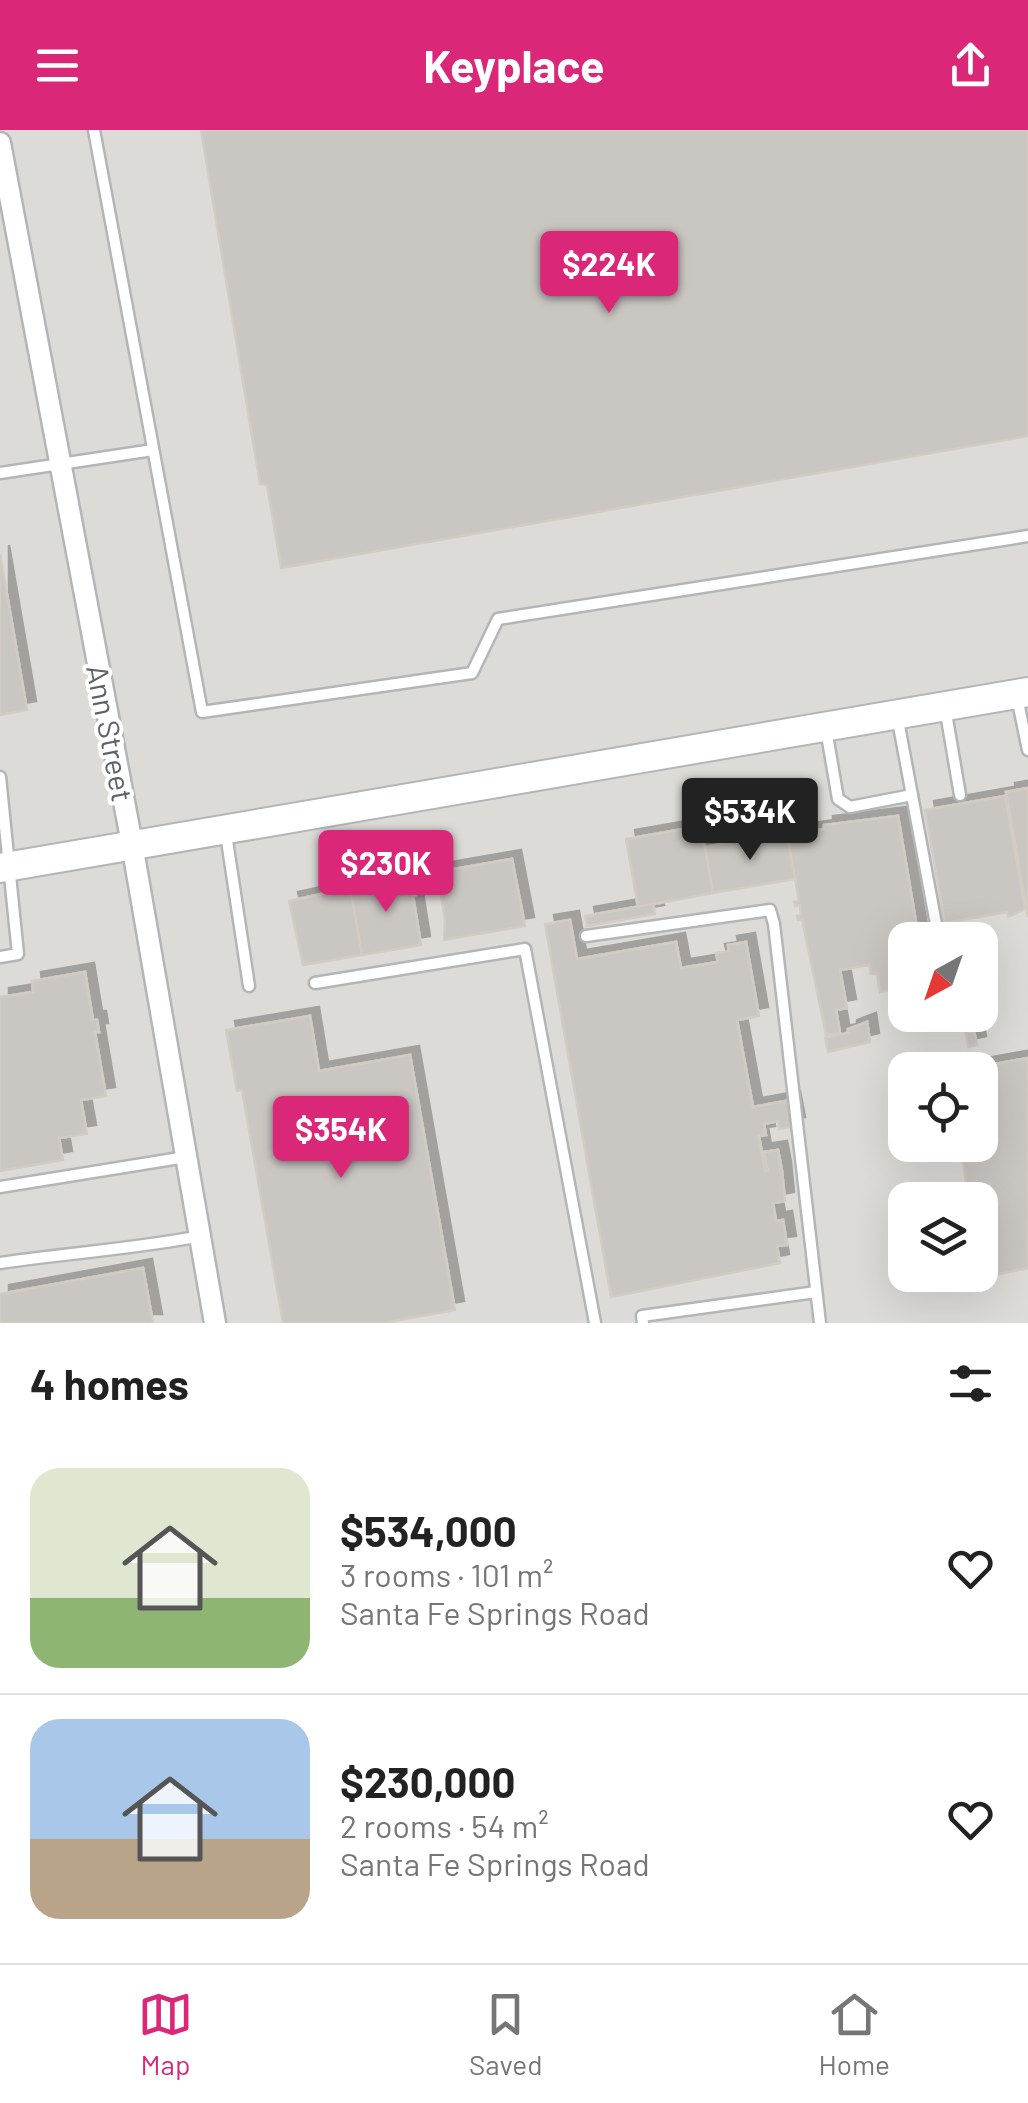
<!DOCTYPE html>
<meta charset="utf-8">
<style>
body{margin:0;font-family:Barlow,sans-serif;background:#f6f6f6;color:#222;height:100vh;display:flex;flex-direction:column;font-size:38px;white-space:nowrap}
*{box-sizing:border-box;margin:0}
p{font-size:32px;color:#767676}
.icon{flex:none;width:55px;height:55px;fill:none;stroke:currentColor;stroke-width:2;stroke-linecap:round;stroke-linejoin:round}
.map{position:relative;height:1193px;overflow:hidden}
.details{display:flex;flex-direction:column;background:#fff;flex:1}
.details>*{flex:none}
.needle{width:65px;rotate:220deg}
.fabs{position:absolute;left:888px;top:792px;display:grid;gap:20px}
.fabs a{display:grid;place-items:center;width:110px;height:110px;border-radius:20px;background:#fff;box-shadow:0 10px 40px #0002;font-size:50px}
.price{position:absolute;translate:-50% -85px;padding:0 22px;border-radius:10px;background:#db2777;color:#fff;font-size:32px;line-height:65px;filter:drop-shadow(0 2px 5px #0008)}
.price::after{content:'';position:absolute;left:50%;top:60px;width:30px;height:22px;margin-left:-15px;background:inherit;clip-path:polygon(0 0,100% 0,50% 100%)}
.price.active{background:#222;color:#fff}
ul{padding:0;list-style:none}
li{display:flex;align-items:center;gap:30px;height:250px;padding:0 30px}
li+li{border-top:2px solid #e0e0e0}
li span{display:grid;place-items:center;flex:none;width:280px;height:200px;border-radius:30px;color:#555}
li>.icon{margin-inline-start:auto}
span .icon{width:120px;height:120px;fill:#fffc;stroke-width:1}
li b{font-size:42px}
h2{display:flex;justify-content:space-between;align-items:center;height:120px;padding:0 30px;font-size:42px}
header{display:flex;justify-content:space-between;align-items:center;height:130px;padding:0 30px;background:#db2777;color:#fff;font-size:45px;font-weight:700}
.menu{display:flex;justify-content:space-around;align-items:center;height:140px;border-top:2px solid #e0e0e0;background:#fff;font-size:28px;color:#767676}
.menu a{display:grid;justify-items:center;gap:5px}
.menu .active{color:#db2777}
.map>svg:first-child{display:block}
.industrial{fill:#dddbd8;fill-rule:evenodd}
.building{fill:#cac6c2;stroke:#d3ccc4;stroke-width:2.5;filter:url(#shadow)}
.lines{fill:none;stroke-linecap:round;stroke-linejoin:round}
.service-casing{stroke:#b3b6b9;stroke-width:15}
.minor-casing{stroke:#b3b6b9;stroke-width:25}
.secondary-casing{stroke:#b2b6b9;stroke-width:32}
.service{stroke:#fff;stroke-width:10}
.minor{stroke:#fff;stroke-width:20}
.secondary{stroke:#fff;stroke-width:28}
.labels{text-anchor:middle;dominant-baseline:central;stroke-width:8;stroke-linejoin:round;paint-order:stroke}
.street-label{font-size:30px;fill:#5d6265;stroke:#fff}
</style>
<header><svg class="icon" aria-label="menu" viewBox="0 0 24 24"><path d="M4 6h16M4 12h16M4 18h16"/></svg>Keyplace<svg class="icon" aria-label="share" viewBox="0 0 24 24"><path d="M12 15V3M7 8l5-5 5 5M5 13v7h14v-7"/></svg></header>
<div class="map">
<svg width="1028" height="1193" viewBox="0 0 1028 1193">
<defs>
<filter id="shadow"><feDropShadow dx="9" dy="-9" stdDeviation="0" flood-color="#0004"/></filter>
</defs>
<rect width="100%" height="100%" fill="#eeebe6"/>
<path class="industrial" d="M0 0H1028V1193H0ZM905 810H980V885H905ZM905 940H980V1015H905ZM905 1070H980V1145H905Z"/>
<g class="building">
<path d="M201 0H1028V306L281 438 267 355 260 354Z"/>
<path d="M0 424 27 580 0 585Z"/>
<path d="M1028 658V787L1006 662Z"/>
<path d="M1005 666 1025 779 1008 787 1007 782 945 793 925 680Z"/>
<path d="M898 686 919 810H905V858L880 862 877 844H871L869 835 840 840 847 878 836 880 840 903 826 905 802 789 798 790 797 786 801 785 800 775 795 776 794 772 799 771 787 705 824 699V695Z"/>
<path d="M701 696 713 763 638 777 626 709Z"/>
<path d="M765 703 766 707 787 703 795 749 713 763 705 717 739 711V708L746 706 747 710 758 708V704Z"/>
<path d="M512 729 525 796 444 810 445 790 437 742Z"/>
<path d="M413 746 418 758H415L416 765 413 766 421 815 362 825 350 758Z"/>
<path d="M350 758 362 825 303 835 289 771Z"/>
<path d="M653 774 655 784 587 796 585 786Z"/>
<path d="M570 790 577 829 676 812 681 838 718 832 716 823 729 821 728 815 746 812 759 886 737 890 753 977 791 970 796 996 779 999 778 991 764 994 766 1005 759 1006 765 1041H768L764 1022 778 1020 782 1041 785 1071 773 1073 776 1091 783 1090 787 1115 777 1116 780 1133 611 1167 545 794Z"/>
<path d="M85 842 93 890H97L99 902H95L106 966 81 970 87 1004 59 1008 63 1030 0 1041V867L33 862 32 851Z"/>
<path d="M310 886 319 941 410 925 455 1180 383 1193H283L242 960 237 961 226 900Z"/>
<path d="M867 892 870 912 828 922 825 908 848 903V899Z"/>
<path d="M974 901 977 915 968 917 966 902Z"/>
<path d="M1028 928V1138L990 1146 989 1141 982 1143 980 1131V1070H969L960 1015H980V940H962Z"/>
<path d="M143 1138 153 1193H0V1164Z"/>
</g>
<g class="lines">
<defs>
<g id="service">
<path d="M94 0 202 582 472 543 498 489 1028 406"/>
<path d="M0 343 153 320"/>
<path d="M1017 567 1028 620"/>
<path d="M945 577 960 665"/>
<path d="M897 585 939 810"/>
<path d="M826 599 838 669 850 677 912 665"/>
<path d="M0 647 18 824 0 827"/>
<path d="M226 704 249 856"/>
<path d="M586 806 770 780 774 794 820 1193"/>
<path d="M315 853 525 819 595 1193"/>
<path d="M0 1057 186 1027"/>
<path d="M0 1133C67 1123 134 1119 201 1106"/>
<path d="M643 1193 642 1186 816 1162"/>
</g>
<path id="minor" d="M0 13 132 714 215 1193"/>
<path id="secondary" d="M0 738 1028 562"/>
</defs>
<use href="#service" class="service-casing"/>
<use href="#minor" class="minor-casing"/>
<use href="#secondary" class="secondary-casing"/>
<use href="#service" class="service"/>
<use href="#minor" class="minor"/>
<use href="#secondary" class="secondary"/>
</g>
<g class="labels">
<g class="street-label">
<text transform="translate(111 603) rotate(79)">Ann Street</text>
</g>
</g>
</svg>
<div class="fabs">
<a><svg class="needle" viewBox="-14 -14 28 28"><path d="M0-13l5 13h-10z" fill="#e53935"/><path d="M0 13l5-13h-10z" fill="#767676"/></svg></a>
<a><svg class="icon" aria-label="locate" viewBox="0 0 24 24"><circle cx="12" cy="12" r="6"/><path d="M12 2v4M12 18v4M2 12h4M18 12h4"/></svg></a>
<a><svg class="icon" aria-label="layers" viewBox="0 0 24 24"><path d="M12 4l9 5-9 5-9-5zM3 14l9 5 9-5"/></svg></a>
</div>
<b class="price" style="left:609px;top:186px">$224K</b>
<b class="price active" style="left:750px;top:733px">$534K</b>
<b class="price" style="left:386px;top:785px">$230K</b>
<b class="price" style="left:341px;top:1051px">$354K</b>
</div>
<section class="details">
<h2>4 homes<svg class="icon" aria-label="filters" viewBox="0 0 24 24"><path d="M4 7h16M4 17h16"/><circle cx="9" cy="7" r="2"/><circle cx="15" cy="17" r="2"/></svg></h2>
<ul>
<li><span style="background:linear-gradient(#dfe7d0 65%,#8fb573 0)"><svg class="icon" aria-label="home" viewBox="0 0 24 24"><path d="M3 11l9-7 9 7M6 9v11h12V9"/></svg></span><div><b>$534,000</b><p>3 rooms · 101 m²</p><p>Santa Fe Springs Road</p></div><svg class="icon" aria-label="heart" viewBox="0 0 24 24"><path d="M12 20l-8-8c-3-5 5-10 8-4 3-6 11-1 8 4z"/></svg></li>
<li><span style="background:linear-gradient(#a9c7e8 60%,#b9a48a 0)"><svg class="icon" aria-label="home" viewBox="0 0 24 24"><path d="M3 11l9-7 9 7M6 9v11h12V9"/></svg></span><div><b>$230,000</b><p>2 rooms · 54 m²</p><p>Santa Fe Springs Road</p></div><svg class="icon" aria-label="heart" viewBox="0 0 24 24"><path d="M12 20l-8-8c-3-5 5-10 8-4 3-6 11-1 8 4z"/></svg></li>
</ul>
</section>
<nav class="menu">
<a class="active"><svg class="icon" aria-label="map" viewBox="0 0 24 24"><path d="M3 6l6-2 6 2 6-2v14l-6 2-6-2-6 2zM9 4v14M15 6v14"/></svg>Map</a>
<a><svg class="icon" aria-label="saved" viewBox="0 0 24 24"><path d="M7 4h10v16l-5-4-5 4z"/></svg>Saved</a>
<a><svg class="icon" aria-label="home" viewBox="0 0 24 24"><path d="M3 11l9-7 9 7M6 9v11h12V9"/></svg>Home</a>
</nav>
